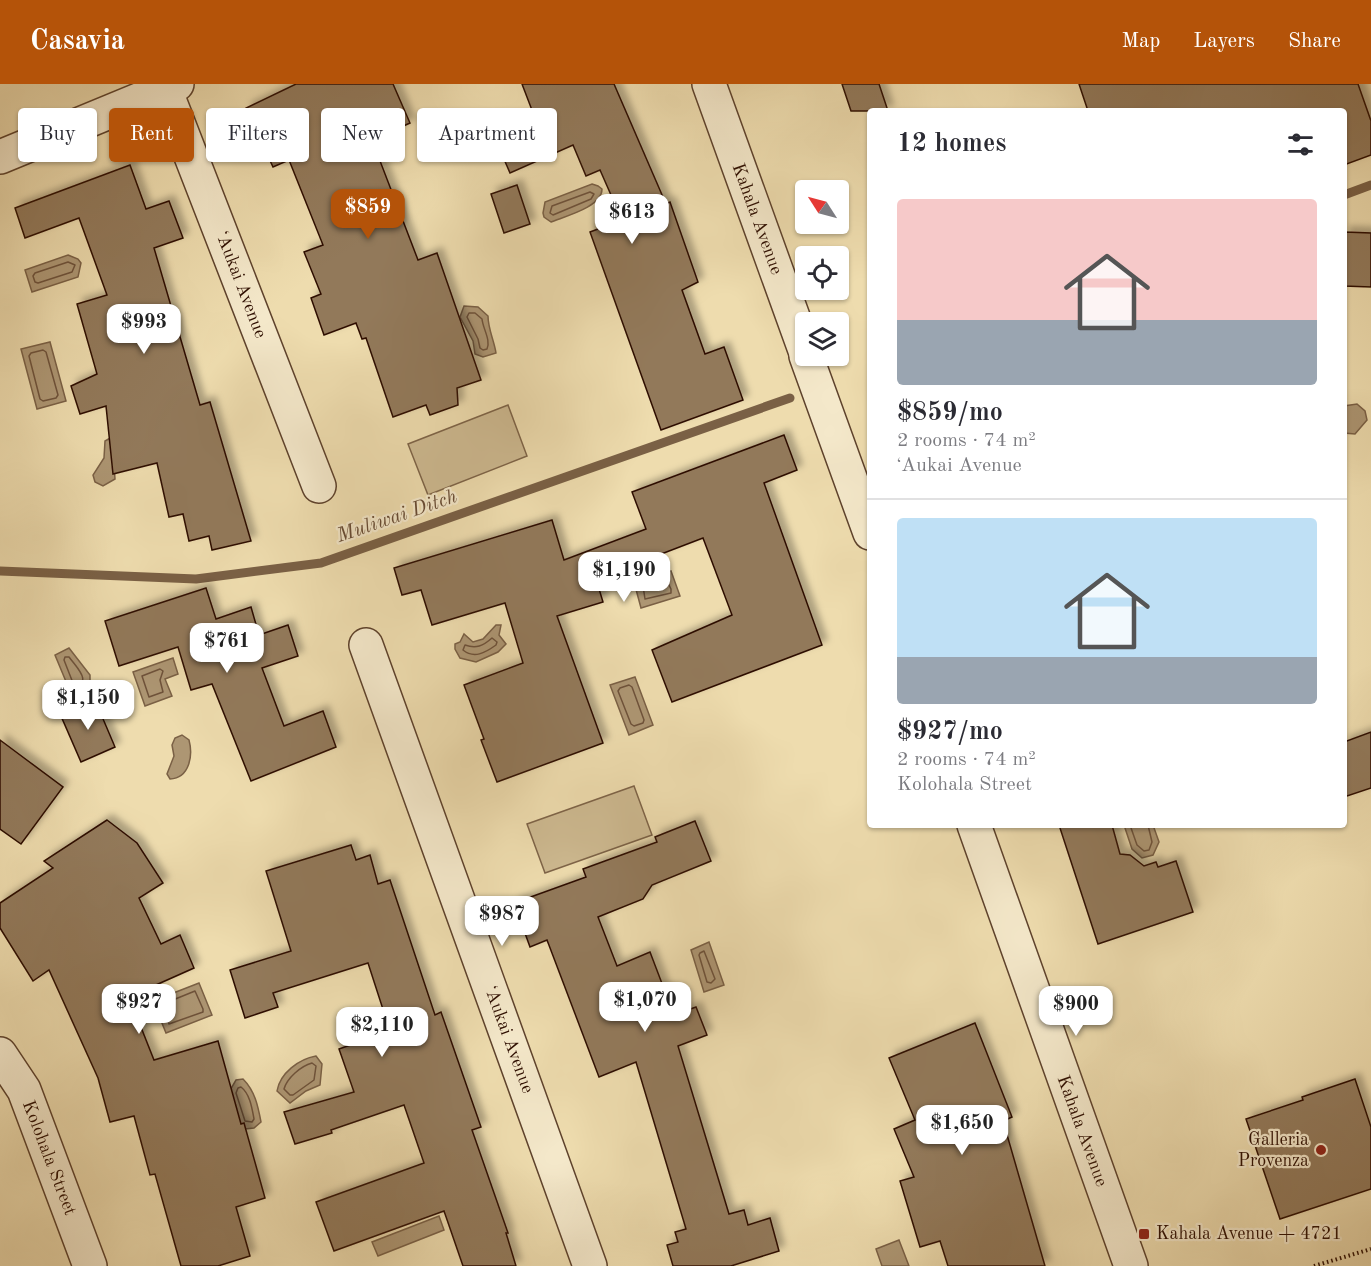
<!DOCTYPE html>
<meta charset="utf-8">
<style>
body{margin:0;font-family:"Old Standard TT",serif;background:#f2f2f3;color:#2b2b33;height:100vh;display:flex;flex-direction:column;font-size:22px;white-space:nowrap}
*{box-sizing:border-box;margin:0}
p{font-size:20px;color:#7c7c81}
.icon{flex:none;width:33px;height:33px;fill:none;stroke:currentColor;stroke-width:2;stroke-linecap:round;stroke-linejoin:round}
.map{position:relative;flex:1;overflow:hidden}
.side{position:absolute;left:867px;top:24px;width:480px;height:720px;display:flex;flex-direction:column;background:#fff;border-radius:6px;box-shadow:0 2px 4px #0004}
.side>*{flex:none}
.hud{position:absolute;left:18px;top:24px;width:570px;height:54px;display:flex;gap:12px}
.needle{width:39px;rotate:306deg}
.controls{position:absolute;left:795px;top:96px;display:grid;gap:12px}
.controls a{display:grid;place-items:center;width:54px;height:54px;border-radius:6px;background:#fff;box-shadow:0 2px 4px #0004;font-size:30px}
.price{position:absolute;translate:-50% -51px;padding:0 14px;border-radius:12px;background:#fff;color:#222;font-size:20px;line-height:39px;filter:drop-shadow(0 2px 3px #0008)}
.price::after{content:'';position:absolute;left:50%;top:36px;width:18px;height:14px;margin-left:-9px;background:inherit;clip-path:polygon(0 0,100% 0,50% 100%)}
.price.active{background:#b45309;color:#fff}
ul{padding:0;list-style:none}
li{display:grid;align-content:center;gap:12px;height:318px;padding:0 30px}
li+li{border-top:2px solid #e1e1e2}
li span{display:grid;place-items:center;height:186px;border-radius:6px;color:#555}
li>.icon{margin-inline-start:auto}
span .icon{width:108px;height:108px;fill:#fffc;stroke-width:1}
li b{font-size:26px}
h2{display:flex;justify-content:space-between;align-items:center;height:72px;padding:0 30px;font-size:26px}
.tag{padding:0 21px;border-radius:6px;background:#fff;box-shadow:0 2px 4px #0004;font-size:21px;line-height:54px}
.tag.active{background:#b45309;color:#fff}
header{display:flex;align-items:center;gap:36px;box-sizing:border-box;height:84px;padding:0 30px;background:#b45309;color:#fff}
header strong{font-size:28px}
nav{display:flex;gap:33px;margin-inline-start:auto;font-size:21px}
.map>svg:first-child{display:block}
.green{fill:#cdb990;stroke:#7e6448;stroke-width:1.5}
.water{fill:#ad9673;stroke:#7a6045;stroke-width:1.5}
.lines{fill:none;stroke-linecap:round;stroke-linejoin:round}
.shore{stroke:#6e523a;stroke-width:1.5}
.stream{stroke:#7a6045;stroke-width:9}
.building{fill:#92795a;stroke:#2e0e00;stroke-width:1.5;filter:url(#shadow)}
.minor-casing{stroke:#5e422c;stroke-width:36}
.path{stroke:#2e0e00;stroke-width:4;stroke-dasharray:1.5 3;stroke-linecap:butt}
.minor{stroke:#f4e8ca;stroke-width:33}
.poi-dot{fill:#8f2418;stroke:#f4e8ca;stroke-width:2}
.labels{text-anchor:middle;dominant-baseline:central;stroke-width:4.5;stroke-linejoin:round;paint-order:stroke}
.street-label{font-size:18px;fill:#2e0e00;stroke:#f4e8ca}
.poi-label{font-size:18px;fill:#2e0e00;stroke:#f4e8ca;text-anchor:end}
.water-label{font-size:20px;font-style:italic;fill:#674b34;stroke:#f4e8ca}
</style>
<header>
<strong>Casavia</strong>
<nav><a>Map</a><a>Layers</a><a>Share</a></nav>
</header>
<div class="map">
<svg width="1371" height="1182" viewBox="0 0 1371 1182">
<defs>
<filter id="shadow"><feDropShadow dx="5.5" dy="-5.5" stdDeviation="3" flood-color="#0004"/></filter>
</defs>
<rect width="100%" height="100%" fill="#eedcae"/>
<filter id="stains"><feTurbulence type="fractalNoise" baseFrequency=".00333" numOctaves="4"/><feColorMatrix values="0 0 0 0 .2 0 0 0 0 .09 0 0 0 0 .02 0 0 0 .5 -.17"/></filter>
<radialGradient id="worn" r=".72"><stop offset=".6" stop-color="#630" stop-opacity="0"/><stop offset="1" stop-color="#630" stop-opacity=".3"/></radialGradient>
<g class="green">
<path d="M508 321 527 372 428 411 408 360Z"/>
<path d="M634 702 652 751 545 789 527 740Z"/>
</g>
<g class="water">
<path d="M592 100 598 102 602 105C602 123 566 132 551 138L544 133 543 129 545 118Z"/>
<path d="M68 171 78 175 81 179 78 193 32 208 25 186Z"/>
<path d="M464 222 478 223 488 232C488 245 494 256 496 269L483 273 475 270 473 257 460 233Z"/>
<path d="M50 258 66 317 37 325 21 265Z"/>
<path d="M1357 320 1365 327 1367 336 1355 350 1344 349V322Z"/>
<path d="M112 353 115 395 103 402 95 398 93 391 104 374 105 357Z"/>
<path d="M671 487 680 512 641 524 634 498Z"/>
<path d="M496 541H501L499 551 506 560 498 568 476 578 460 574 455 565V560L460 558 464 550 473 558 483 555Z"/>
<path d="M69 564 90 591V601L78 621 60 613 67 600 55 571Z"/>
<path d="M173 574 178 590 165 595 172 612 145 622 133 588Z"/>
<path d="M635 593 653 641 629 651 610 601Z"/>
<path d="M182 651 189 656C193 671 190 694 170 695L167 690 174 672 172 661 175 654Z"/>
<path d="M1124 741H1153L1159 758 1153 771 1142 774 1132 765Z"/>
<path d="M709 858 724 901 704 908 691 866Z"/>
<path d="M199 899 212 931 166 949 153 917Z"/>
<path d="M316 972 322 980 320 1001 306 1007 290 1019 277 1007C280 989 299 975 316 972Z"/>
<path d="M243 995C255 1007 258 1022 261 1038L254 1044 245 1045 240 1040 229 1008 236 996Z"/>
<path d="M439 1132 444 1146 378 1172 372 1158Z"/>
<path d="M899 1156 909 1182H882L876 1165Z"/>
</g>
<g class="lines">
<g class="shore">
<path d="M590 108 594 110 591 115 553 131 550 129 552 122Z"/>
<path d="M68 178 75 181 72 188 38 199 35 198 33 192 35 189Z"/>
<path d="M469 229H475L482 235C483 245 491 256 487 265L483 266 480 264 478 255 467 233Z"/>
<path d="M43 266 46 268 58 311 56 314 43 317 40 315 29 272 31 269Z"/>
<path d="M666 495 671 505V509L645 515 643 502Z"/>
<path d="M492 554 497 558 496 561C485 569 474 575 463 566L465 561C476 565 483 562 492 554Z"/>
<path d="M65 573H69C81 589 90 594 75 612L69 609 73 599 64 576Z"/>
<path d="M160 585 163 587 160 596 163 608 149 613 142 592Z"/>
<path d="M629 601 632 603 644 636 643 639 634 642 631 640 618 607 620 604Z"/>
<path d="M1130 741 1137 761 1144 767 1149 766 1152 758 1148 741"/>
<path d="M704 867 715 895 711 899 707 898 699 871 700 869Z"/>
<path d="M195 907 203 925V928L169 940 163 920Z"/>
<path d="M312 979 316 982 314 996 293 1011H290L284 1005C287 994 301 982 312 979Z"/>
<path d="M241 1003C250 1010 252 1024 254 1035L252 1038 245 1037 236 1009 238 1004Z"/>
</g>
<g class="stream">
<path d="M1344 111 1371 101"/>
<path d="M0 487 196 495 321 479 790 314"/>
</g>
</g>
<g class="building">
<path d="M296 0H393L410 39 372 56 418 176 437 169 481 296 457 304 458 321 430 331 426 321 393 333 366 254 362 255 356 239 324 251 311 214 321 210 304 168 323 161 289 76 273 83 246 24Z"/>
<path d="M522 0H614L666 120 670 118 698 198 682 206 705 270 724 263 743 316 661 346 590 148 622 136 600 86 586 92 573 61 510 89 494 52 535 34Z"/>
<path d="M842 0H879L888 27H851Z"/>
<path d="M1079 0H1358L1371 37V71L1344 81V27H1088Z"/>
<path d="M130 81 146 125 169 117 183 154 154 164 200 321 210 318 251 457 212 466 209 452 189 457 183 430 169 433 157 379 113 390 106 322 80 330 71 302 97 290 77 220 107 211 79 134 25 154 15 124Z"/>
<path d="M517 101 530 140 504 149 491 110Z"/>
<path d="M1344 148 1371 149V203L1344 202Z"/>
<path d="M784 351 797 386 764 399 822 561 672 618 652 566 732 531 703 454 596 495 603 518 557 532 603 659 497 698 481 656 484 655 464 601 523 579 505 519 432 541 421 506 402 511 394 484 552 436 564 476 646 445 632 408Z"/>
<path d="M206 504 216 535 251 523 259 551 288 541 298 572 262 584 284 642 323 627 336 663 251 697 212 600 191 606 178 563 119 582 105 537Z"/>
<path d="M95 616 115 663 81 678 61 632Z"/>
<path d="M1371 648V704L1344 713V658Z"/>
<path d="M0 656 63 703 21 760 0 745Z"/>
<path d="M107 736 137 759 163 799 139 814 161 860 180 851 194 884 129 913 154 976 218 957 241 1040 244 1039 265 1114 236 1123 250 1172 218 1182H181L155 1090 150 1091 134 1032 110 1038 98 994 49 886 33 897 0 844V819L53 784 44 777Z"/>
<path d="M695 737 711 777 652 801 643 815 598 833 617 882 650 868 674 931 696 923 707 951 678 962 729 1130 744 1126 748 1141 770 1134 779 1167 731 1182H673L667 1161 678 1158 675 1148 686 1145 636 978 599 993 547 856 530 863 514 819 586 793 583 785 657 758 655 753Z"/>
<path d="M1059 741H1112L1120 770 1130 771 1144 782 1156 778 1158 783 1176 777 1193 828 1098 860Z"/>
<path d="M351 761 356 776 370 771 378 800 390 796 435 931 441 928 481 1043 472 1046 508 1149H506L516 1182H463L444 1127 334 1167 316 1118 424 1079 404 1021 331 1046 332 1049 295 1060 284 1028 354 1008 339 965 390 947 368 879 273 909 278 923 245 934 230 886 291 867 266 787Z"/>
<path d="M975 939 1012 1033 1003 1037 1045 1182H948L940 1157 920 1163 900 1097 914 1093 894 1045 915 1036 889 974Z"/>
<path d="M1355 995 1371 1043V1105L1280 1135 1246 1035 1303 1016 1302 1013Z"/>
</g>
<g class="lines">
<defs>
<g id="minor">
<path d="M163 0 319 402"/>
<path d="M709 0 806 269"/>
<path d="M0 73 177 0"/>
<path d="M806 272 870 449"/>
<path d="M366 561 590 1182"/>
<path d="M974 741 1131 1182"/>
<path d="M0 970 24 1006 90 1182"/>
</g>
</defs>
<use href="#minor" class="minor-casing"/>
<path class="path" d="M1314 1182 1371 1165"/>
<use href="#minor" class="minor"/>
</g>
<g class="poi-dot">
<circle cx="1321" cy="1066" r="6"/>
<rect x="1138" y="1144" width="12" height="12" rx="3"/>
</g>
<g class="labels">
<g class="street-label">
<text transform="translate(757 135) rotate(70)">Kahala Avenue</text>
<text transform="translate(241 201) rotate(69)">ʻAukai Avenue</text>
<text transform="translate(509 956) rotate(70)">ʻAukai Avenue</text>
<text transform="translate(1082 1047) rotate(70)">Kahala Avenue</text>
<text transform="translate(49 1074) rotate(69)">Kolohala Street</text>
</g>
<g class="poi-label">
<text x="1309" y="1056">Galleria<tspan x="1309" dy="21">Provenza</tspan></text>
<text x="1156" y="1150" text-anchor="start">Kahala Avenue + 4721</text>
</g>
<g class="water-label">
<text transform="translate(397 433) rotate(-19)">Muliwai Ditch</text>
</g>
</g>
<rect width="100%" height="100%" filter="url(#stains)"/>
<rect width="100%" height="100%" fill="url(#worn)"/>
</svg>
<div class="controls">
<a><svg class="needle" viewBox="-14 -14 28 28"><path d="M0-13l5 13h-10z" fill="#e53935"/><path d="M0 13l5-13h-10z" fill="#7c7c81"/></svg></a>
<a><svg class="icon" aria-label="locate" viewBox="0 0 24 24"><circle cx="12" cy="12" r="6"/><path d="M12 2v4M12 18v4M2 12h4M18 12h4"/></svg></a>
<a><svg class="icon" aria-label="layers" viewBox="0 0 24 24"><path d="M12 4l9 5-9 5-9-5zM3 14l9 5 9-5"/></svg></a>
</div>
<b class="price active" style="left:368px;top:156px">$859</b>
<b class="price" style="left:632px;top:161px">$613</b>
<b class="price" style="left:144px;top:271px">$993</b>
<b class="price" style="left:624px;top:519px">$1,190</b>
<b class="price" style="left:227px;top:590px">$761</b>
<b class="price" style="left:88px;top:647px">$1,150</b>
<b class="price" style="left:502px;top:863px">$987</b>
<b class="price" style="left:645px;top:949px">$1,070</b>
<b class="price" style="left:139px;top:951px">$927</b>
<b class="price" style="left:1076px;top:953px">$900</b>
<b class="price" style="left:382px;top:974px">$2,110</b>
<b class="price" style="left:962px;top:1072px">$1,650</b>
<div class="hud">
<a class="tag">Buy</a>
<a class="tag active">Rent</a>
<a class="tag">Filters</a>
<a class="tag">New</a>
<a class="tag">Apartment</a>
</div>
<section class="side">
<h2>12 homes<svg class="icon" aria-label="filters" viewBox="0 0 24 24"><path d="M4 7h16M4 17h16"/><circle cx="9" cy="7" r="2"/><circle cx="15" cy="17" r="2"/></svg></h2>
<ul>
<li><span style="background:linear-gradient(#f6c9c9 65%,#9aa5b1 0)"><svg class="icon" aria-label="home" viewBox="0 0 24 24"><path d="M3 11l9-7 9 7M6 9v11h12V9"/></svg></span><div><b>$859/mo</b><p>2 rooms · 74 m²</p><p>ʻAukai Avenue</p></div></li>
<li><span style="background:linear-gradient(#bfe0f5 75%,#9aa5b1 0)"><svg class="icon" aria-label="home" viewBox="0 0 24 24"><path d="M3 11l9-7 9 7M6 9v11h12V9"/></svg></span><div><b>$927/mo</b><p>2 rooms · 74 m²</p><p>Kolohala Street</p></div></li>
</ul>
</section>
</div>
